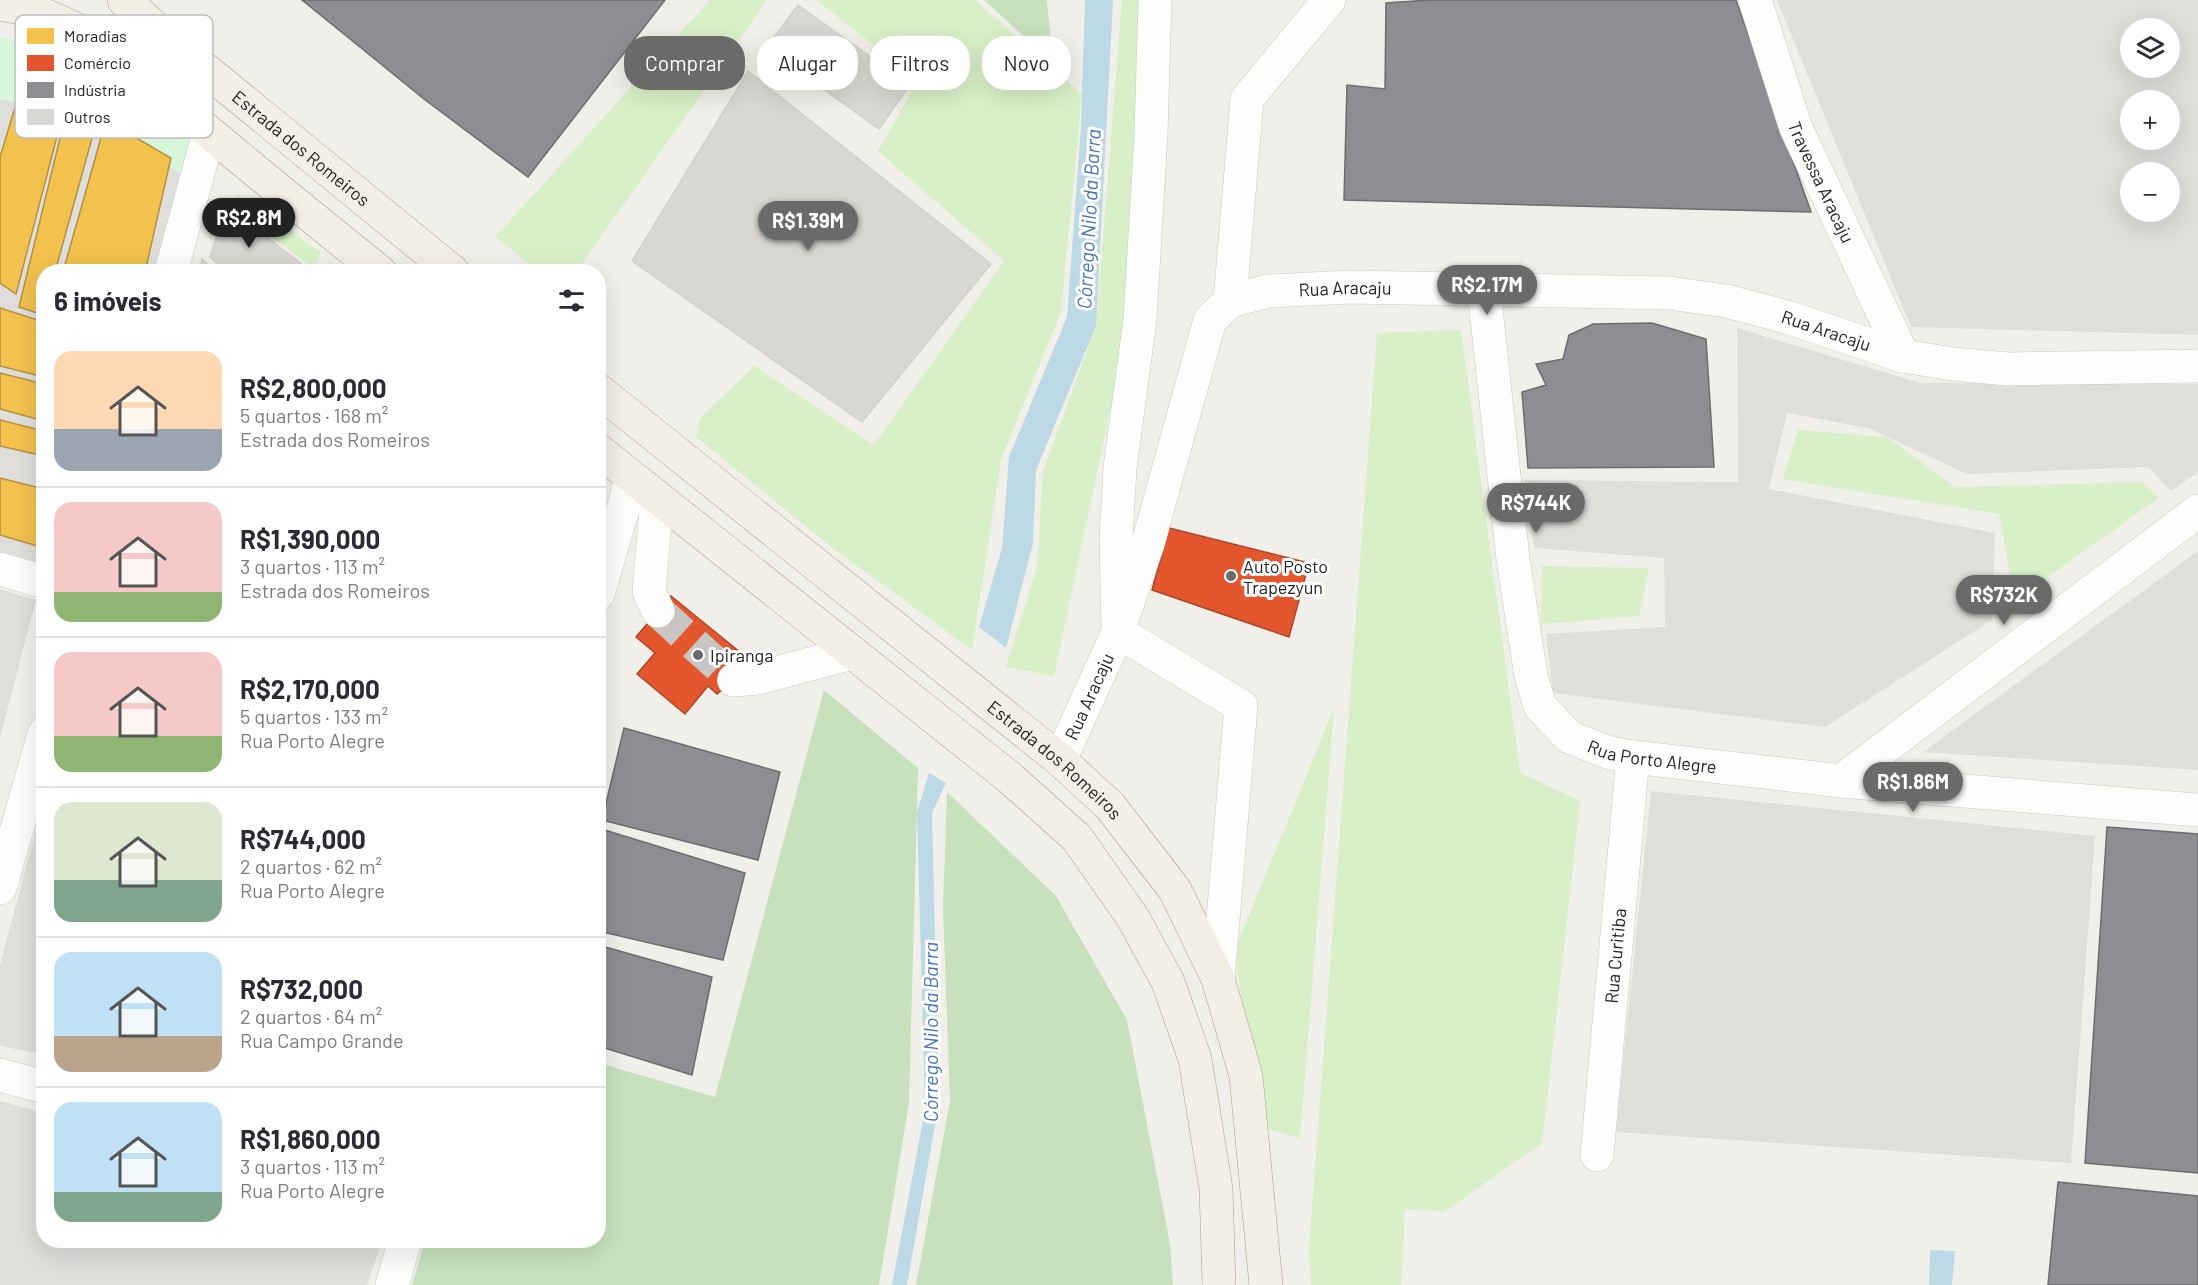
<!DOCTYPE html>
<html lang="pt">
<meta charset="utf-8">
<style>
body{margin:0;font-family:Barlow,sans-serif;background:#f7f7f7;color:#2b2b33;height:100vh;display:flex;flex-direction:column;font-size:22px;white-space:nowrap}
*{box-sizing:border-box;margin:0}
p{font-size:20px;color:#7c7c81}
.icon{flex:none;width:33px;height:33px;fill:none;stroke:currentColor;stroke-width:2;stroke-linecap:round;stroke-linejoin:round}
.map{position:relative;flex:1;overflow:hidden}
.sheet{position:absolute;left:36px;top:264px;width:570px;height:984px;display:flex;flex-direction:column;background:#fff;border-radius:24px;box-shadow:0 6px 24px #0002}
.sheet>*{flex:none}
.hud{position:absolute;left:624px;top:36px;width:570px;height:54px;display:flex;gap:12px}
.buttons{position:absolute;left:2120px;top:18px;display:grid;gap:12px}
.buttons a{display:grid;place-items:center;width:60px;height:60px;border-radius:50%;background:#fff;box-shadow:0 6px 24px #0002;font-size:30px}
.price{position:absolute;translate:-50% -51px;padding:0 14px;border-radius:21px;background:#6a6a68;color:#fff;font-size:20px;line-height:39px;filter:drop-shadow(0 2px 3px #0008)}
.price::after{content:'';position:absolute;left:50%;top:36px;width:18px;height:14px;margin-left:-9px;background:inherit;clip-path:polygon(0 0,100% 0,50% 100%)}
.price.active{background:#222;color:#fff}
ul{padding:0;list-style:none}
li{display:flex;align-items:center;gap:18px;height:150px;padding:0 18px}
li+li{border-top:2px solid #e1e1e2}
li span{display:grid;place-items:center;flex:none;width:168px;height:120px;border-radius:18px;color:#555}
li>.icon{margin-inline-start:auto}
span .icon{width:72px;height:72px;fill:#fffc;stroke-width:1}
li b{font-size:26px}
h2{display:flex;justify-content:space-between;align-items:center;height:72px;padding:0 18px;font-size:26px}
.tag{padding:0 21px;border-radius:24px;background:#fff;box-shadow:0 6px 24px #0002;font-size:21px;line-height:54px}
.tag.active{background:#6a6a68;color:#fff}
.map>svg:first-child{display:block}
.residential{fill:#dfdedb;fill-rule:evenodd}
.grass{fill:#d8f0c7}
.forest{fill:#c7e1bd}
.park{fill:#d7f7db}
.water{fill:#bcd9e5}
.homes{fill:#f2c14e;stroke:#b49141;stroke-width:1.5}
.shops{fill:#e4572e;stroke:#aa472a;stroke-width:1.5}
.industry{fill:#8d8d92;stroke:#6d6d70;stroke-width:1.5}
.building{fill:#d8d7d3;stroke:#d4d1cb;stroke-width:1.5}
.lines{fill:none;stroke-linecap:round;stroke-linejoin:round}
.minor-tunnel{stroke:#c7c6c2;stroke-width:33;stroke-dasharray:33 16;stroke-linecap:butt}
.minor-casing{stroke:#c9c8c6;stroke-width:34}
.major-casing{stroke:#a7a086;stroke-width:34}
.minor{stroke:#fdfdfc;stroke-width:33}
.major{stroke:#f3eee6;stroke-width:33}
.poi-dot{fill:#6a6a68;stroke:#fff;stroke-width:2}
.labels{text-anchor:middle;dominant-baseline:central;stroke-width:6;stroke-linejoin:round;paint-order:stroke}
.street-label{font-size:18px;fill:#222;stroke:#fff}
.poi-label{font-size:18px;fill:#222;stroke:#fff;text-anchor:start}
.water-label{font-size:20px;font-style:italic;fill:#4473bb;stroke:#fff}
.key{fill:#fff;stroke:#bdbdbd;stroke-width:1.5}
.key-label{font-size:16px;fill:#222}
</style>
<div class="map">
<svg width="2198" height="1285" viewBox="0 0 2198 1285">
<rect width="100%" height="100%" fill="#f0efea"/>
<g class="residential">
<path d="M1777 0H2198V335L1911 327ZM2130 28H2169V68H2130ZM2130 100H2169V140H2130ZM2169 172V212H2130V172Z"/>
<path d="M0 80 53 93 183 175 154 271 44 272 43 564 0 551Z"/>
<path d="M1737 328 1920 383 2198 384V472L2171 491 2148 467 1967 474 1868 428 1787 413 1769 489 1995 533 1992 620 1825 727 1553 693 1546 634 1665 627 1664 558 1534 548 1525 480 1738 482Z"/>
<path d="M2198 551V770L1923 752Z"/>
<path d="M0 589 36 600 0 738Z"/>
<path d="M1651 791 2095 836 2071 1163 1616 1132Z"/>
<path d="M43 803 44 1054H43L0 1046V965Z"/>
<path d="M0 1101 43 1113 44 1240 382 1241 367 1285H0Z"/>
</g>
<g class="grass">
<path d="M710 0H767L577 271H539L495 237Z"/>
<path d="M816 0H975L1082 94 1061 312 1001 460 972 650 830 546 696 437 700 418 754 366 874 445 1004 261 878 151 918 80Z"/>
<path d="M1122 0H1147L1131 312 1054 676 1006 667 1037 567 1043 471 1096 326Z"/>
<path d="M238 195 321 252 314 268 233 210Z"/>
<path d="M1461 330 1520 773 1580 801 1542 1143 1444 1212 1405 1209 1401 1285H1311L1309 1249 1377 333Z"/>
<path d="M1798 430 1887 437 1955 487 2142 482 2159 498 2015 600 1999 514 1783 479Z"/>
<path d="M1542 566 1649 568 1639 616 1541 624Z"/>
<path d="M1334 708 1300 1138 1264 1128 1234 952Z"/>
</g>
<g class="forest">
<path d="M984 0H1047L1053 63Z"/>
<path d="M824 690 918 768 909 1103 879 1285H412L425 1241 598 1240 599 1063 715 1097Z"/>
<path d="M947 792 1056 896 1127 1020 1170 1244 1173 1285H916L950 1101 943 907Z"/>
</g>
<g class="park">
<path d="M0 37 59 47 34 106 0 99Z"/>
<path d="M114 79 190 142 183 175 99 113Z"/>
</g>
<g class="water">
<path d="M1085 0H1113L1096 326 1036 470 1033 543 1006 648 979 627 1002 548 1009 457 1067 317 1081 128Z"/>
<path d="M929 773 946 783 932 813 939 1102 907 1285H892L925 1110 917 812Z"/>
<path d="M1930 1250 1955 1251 1952 1285H1929Z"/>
</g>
<g class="homes">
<path d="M69 101 97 120 55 272H44L43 315 19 307Z"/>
<path d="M16 104 61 121 16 294 0 283V157Z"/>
<path d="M106 120 171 158 145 272H63Z"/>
<path d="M0 308 44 322V377L0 366Z"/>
<path d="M0 373 44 384V421L0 409Z"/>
<path d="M0 420 44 431V456L0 446Z"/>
<path d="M0 478 44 489V548L0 535Z"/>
</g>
<g class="shops">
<path d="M1169 528 1309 563 1289 637 1152 590Z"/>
<path d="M671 596 747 658 734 680 717 694 708 686 685 714 637 674 655 653 636 637Z"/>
</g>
<g class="industry">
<path d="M302 0H665L528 177 424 99Z"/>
<path d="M1429 0H1736L1811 212 1344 200 1347 85 1385 89 1386 3Z"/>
<path d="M1652 323 1706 339 1714 467 1528 468 1522 392 1546 385 1536 364 1563 359 1569 335 1593 324Z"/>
<path d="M624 728 780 772 758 860 602 820Z"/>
<path d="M2107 827 2198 834V1173L2085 1163Z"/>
<path d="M598 828 745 873 723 960 598 931Z"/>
<path d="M598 945 712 977 692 1075 598 1046Z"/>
<path d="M2058 1182 2198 1196V1285H2048Z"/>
</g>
<g class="building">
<path d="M798 5 910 85 879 129 766 48Z"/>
<path d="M748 71 991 264 862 422 632 261Z"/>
<path d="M226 206 312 272H226L210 257Z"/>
<path d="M202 259 217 272H199Z"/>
</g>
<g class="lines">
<path class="minor-tunnel" d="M658 611 734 680"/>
<defs>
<g id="minor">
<path d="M1155 0 1151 134 1140 320 1120 468 1116 538 1118 632 1241 706 1218 979"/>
<path id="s1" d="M1755 0 1796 128 1903 356"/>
<path d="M171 272 209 133"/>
<path id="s2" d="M1484 290 1513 559 1531 676 1540 706 1569 737 1610 753 1633 757 1841 781 2198 810"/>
<path d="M1230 301 1247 99 1329 0"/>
<path d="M657 497 649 592 658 611"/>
<path d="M0 569 44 582"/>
<path d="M598 594 632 478"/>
<path d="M734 680 758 678 852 653"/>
<path id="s3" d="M1060 760 1118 632 1148 543 1210 320 1230 301 1268 291 1350 287 1669 293 1726 301 1787 317 1903 356 1953 364 2008 369 2198 366"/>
<path d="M1841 781 2198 511"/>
<path d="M0 888 44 734"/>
<path d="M0 1075 44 1087"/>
<path id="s4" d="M1597 1155 1633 757"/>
<path d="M392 1285 405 1240"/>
</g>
<g id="major">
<path id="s5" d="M124 0 163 35 453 272"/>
<path d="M0 4C89 17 144 79 210 133 266 180 323 226 380 272"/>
<path id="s6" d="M598 390 1060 760 1110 806 1175 890 1218 979 1246 1076 1266 1285"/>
<path d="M598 450 1010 778 1077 838 1133 918 1168 982 1195 1059 1216 1189 1219 1285"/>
</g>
</defs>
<use href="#minor" class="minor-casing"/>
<use href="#major" class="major-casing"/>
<use href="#minor" class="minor"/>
<use href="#major" class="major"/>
</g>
<g class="poi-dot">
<circle cx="1231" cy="576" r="6"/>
<circle cx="698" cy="655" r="6"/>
</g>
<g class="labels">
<g class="street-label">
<text stroke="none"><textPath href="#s5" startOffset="231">Estrada dos Romeiros</textPath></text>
<text stroke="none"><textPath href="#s1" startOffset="194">Travessa Aracaju</textPath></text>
<text stroke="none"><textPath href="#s3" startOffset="610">Rua Aracaju</textPath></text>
<text stroke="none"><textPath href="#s3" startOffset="1096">Rua Aracaju</textPath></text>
<text stroke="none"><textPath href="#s3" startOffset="70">Rua Aracaju</textPath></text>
<text stroke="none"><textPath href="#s2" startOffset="549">Rua Porto Alegre</textPath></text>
<text stroke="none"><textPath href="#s6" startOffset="588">Estrada dos Romeiros</textPath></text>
<text stroke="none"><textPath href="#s4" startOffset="200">Rua Curitiba</textPath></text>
</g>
<g class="poi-label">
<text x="1243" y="566">Auto Posto<tspan x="1243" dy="21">Trapezyun</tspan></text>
<text x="710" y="655">Ipiranga</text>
</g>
<g class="water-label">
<text transform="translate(1088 219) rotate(-87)">Córrego Nilo da Barra</text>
<text transform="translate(930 1032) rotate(-90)">Córrego Nilo da Barra</text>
</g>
</g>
<rect x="15" y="15" width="198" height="123" rx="9" class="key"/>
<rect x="27" y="28" width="27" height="16" fill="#f2c14e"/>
<rect x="27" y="55" width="27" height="16" fill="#e4572e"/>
<rect x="27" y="82" width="27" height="16" fill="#8d8d92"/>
<rect x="27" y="109" width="27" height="16" fill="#d8d7d3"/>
<g class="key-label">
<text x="64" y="42">Moradias</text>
<text x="64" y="69">Comércio</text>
<text x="64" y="96">Indústria</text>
<text x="64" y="123">Outros</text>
</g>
</svg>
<div class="buttons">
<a><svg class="icon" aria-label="layers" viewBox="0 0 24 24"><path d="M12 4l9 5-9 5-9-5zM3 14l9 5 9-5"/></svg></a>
<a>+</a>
<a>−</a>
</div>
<b class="price active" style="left:249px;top:249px">R$2.8M</b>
<b class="price" style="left:808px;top:252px">R$1.39M</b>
<b class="price" style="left:1487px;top:316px">R$2.17M</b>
<b class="price" style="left:1536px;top:534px">R$744K</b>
<b class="price" style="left:2004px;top:626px">R$732K</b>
<b class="price" style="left:1913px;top:813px">R$1.86M</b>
<div class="hud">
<a class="tag active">Comprar</a>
<a class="tag">Alugar</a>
<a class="tag">Filtros</a>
<a class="tag">Novo</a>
</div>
<section class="sheet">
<h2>6 imóveis<svg class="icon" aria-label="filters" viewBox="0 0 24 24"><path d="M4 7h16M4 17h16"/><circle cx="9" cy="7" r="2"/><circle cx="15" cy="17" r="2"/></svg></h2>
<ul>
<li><span style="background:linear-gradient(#ffd9b3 65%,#9aa5b1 0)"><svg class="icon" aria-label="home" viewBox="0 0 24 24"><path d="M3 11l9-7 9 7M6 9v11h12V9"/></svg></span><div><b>R$2,800,000</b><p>5 quartos · 168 m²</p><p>Estrada dos Romeiros</p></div></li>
<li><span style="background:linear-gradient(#f6c9c9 75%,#8fb573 0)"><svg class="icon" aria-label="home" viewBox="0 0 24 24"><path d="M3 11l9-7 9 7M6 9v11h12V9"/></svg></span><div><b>R$1,390,000</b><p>3 quartos · 113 m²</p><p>Estrada dos Romeiros</p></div></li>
<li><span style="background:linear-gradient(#f6c9c9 70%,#8fb573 0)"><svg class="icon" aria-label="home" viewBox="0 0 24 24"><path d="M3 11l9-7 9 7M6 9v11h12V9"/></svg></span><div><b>R$2,170,000</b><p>5 quartos · 133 m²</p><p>Rua Porto Alegre</p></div></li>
<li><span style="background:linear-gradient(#dfe7d0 65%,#7fa58c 0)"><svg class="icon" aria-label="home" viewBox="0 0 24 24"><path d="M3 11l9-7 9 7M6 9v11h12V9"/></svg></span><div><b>R$744,000</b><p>2 quartos · 62 m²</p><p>Rua Porto Alegre</p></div></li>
<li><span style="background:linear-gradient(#bfe0f5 70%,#b9a48a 0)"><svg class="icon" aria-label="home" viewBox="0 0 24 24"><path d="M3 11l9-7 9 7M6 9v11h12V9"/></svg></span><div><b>R$732,000</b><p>2 quartos · 64 m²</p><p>Rua Campo Grande</p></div></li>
<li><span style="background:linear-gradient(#bfe0f5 75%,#7fa58c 0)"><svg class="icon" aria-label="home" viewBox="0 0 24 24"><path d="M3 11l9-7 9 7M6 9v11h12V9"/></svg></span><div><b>R$1,860,000</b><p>3 quartos · 113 m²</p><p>Rua Porto Alegre</p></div></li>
</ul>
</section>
</div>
